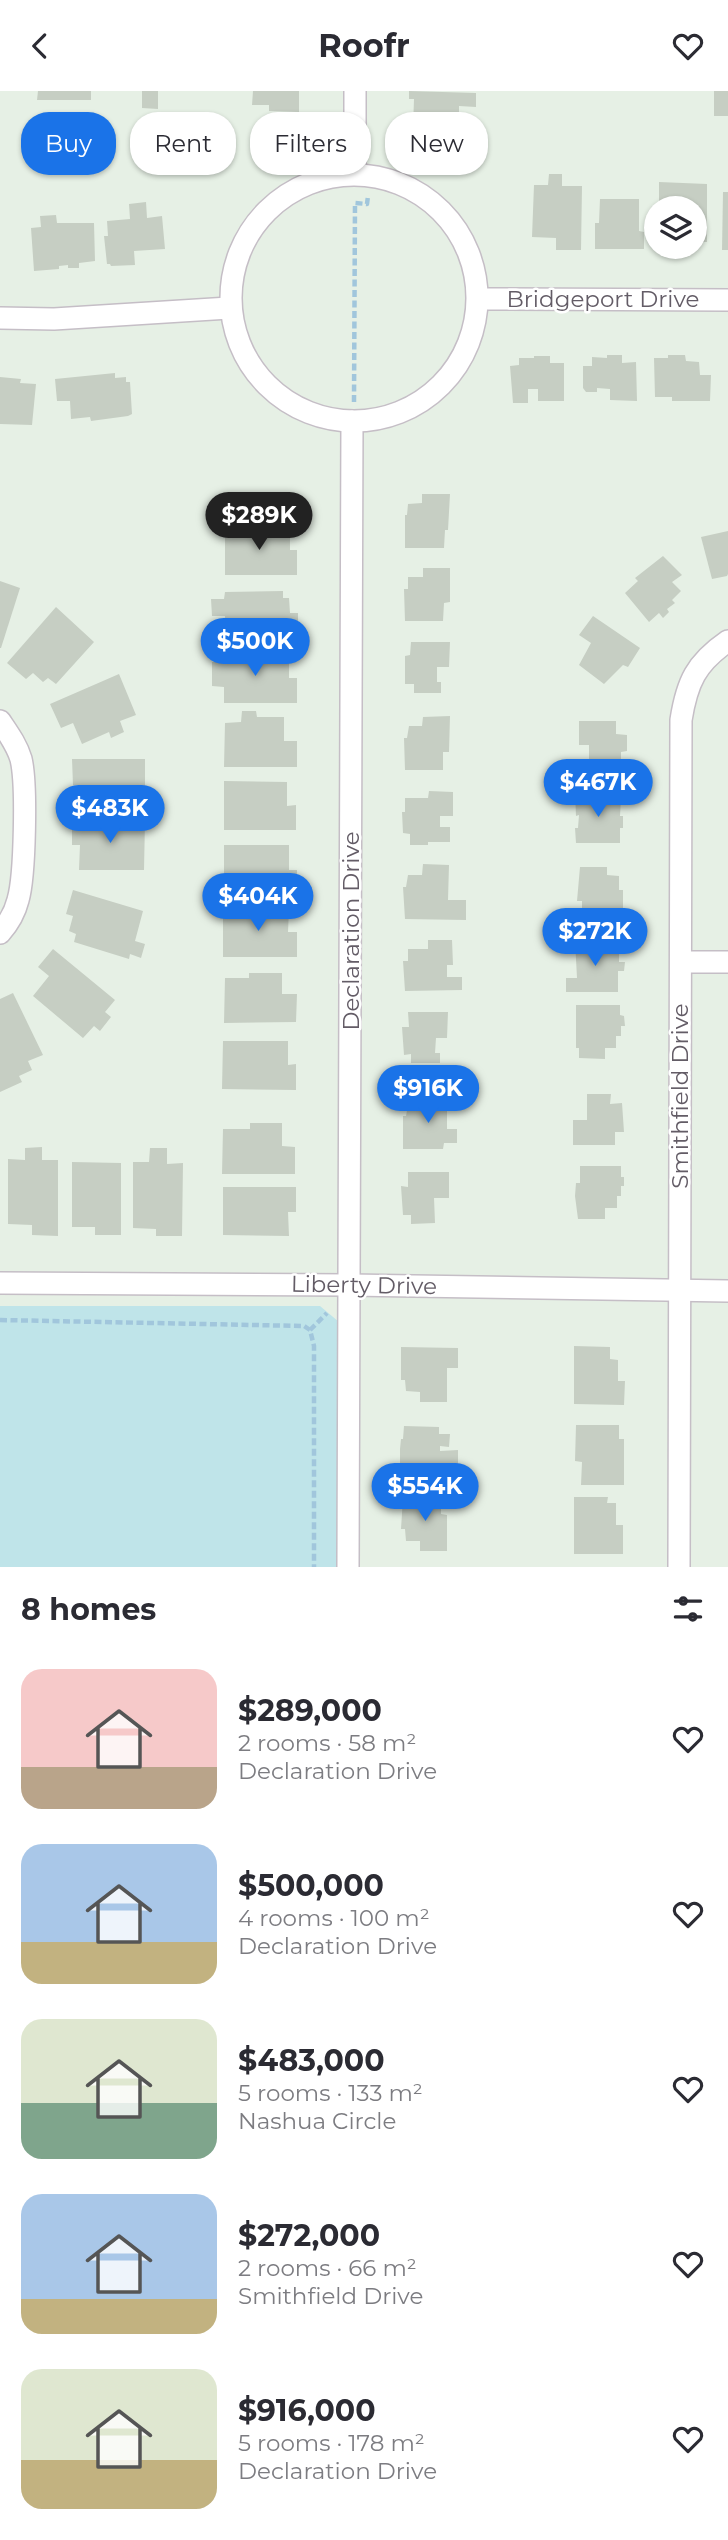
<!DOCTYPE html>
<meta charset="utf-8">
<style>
body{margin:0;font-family:Montserrat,sans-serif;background:#f7f7f7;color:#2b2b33;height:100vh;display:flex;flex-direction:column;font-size:26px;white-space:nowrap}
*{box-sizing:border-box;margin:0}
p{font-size:23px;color:#7c7c81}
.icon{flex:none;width:38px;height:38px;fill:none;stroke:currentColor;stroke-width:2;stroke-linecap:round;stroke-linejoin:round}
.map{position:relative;height:1476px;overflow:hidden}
.drawer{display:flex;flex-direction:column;background:#fff;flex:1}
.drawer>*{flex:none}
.banner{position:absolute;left:21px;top:21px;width:686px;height:63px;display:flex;gap:14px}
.controls{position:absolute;left:644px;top:105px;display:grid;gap:14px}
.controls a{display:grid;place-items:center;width:63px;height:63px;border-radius:50%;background:#fff;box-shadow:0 2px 5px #0004;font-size:35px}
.price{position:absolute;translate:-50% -60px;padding:0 16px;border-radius:24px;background:#1a73e8;color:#fff;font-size:23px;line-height:46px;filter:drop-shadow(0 2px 4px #0008)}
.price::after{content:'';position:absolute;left:50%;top:42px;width:21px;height:16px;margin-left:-10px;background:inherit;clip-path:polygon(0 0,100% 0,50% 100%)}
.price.active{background:#222;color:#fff}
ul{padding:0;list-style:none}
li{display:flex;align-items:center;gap:21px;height:175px;padding:0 21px}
li span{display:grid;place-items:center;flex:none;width:196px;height:140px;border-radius:21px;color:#555}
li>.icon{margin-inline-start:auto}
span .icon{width:84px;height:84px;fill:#fffc;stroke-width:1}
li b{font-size:30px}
h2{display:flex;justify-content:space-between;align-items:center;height:84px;padding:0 21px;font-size:30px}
.tag{padding:0 24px;border-radius:28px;background:#fff;box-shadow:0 2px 5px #0004;font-size:24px;line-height:63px}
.tag.active{background:#1a73e8;color:#fff}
header{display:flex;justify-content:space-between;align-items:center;height:91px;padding:0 21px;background:#fff;font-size:32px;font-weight:700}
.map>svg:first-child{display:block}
.green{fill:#bfe4e9}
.building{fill:#c6cec3}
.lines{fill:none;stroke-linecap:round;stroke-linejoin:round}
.minor-casing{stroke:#c5bec6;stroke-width:24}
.path{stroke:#a1c6dc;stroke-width:4.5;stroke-dasharray:7 3.5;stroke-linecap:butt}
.minor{stroke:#fff;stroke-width:21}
.labels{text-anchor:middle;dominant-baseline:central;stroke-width:5;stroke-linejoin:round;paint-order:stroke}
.street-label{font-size:23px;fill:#635c66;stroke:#fff}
</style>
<header><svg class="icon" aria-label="back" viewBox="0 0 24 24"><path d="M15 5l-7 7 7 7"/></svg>Roofr<svg class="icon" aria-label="heart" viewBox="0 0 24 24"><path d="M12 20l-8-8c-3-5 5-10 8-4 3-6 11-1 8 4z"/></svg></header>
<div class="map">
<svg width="728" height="1476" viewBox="0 0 728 1476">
<rect width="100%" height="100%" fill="#e6f0e5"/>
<path class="green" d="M0 1215H320L339 1231 337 1476H0Z"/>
<g class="building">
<path d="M38 0H91V9H37Z"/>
<path d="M142 0H158V18L142 17Z"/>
<path d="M253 0H299V21L269 20V14H252Z"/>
<path d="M409 0 476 2V16L459 15V30H429V37H413L414 8H409Z"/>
<rect x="714" y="0" width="14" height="25"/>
<path d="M549 83H562V95H582L581 159H556V147L532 146 534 94H548Z"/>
<path d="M659 91 707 93V151H695V117H659Z"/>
<path d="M723 101H728V159H722Z"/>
<path d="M600 108H639V140L644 141V158H595V132H599Z"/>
<path d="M146 111 147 127 162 125 165 158 134 160 135 174 111 175 110 173H107L104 145H108L107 130 130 128 129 113Z"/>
<path d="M56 124 57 132H94L95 170 79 172V177H68V174L59 175V178L34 180 31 137 41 136 40 125Z"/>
<rect x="660" y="156" width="25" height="4"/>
<path d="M607 264H622V272L636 271 637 310 610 309V298L597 297V301H586L583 297V275H592V266L607 267Z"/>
<path d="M668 264H685L686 270 699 271 700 284H711L710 310H672V306H655L654 267H668Z"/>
<path d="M534 265H550V272H564V310H538V298H528V312H513L510 275 519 274V267H534Z"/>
<path d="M115 282V287L126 286V291H130L132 323 128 325 91 330 90 326 71 328 70 310H57L55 288Z"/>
<path d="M0 286 21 288 20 292 36 293 32 334 0 333Z"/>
<path d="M422 403H450L448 439H445L444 457H405V424H407L408 413 422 412Z"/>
<path d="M225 436H290V459H297V484H225Z"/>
<path d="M728 440V483L727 485 712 488 701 446Z"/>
<path d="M663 465 682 484 672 491 681 500 672 509 675 512 667 518 669 521 663 527 659 522 649 531 625 502 638 490 635 487Z"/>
<path d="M423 477H450V511L444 512 443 530H405L404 498H408V486H423Z"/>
<path d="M0 490 20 497 1 557H0Z"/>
<path d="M283 500V507H289L290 522H298V548L224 547 225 525H212L211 508H224L225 501Z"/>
<path d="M56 516 94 551 56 593 48 587 43 591 33 582 26 588 7 572Z"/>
<path d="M593 525 640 557 628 576 623 574 604 593 579 574 591 552 579 544Z"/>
<path d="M411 551H450L449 576H437V591H441V602H414V593H405V565L410 564Z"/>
<path d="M224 562H289V587H297V612H224V596L212 595V571H224Z"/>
<path d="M119 583 136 624 120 630 124 641 111 647 109 641 82 653 73 632 61 637 50 613Z"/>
<path d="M242 620H256L257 626H284V650H297V676H224L225 632 241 631Z"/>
<path d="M450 625 449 661H443V679H405L404 647H407L409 635H422L423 626Z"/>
<path d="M579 630H616V643L627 644V660L621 661V672H612V680H589V654H579Z"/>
<path d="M72 668H145V718H80L79 694H73Z"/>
<path d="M224 690 287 691V715L296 714V739H224Z"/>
<path d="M429 700 453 701V725H440V736H450V751H428V754H410V743L403 742 402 721H405V707H428Z"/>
<path d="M575 701H600L601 707H621L620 725H623V737H620V752H576L575 737H578L579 724 576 725Z"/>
<path d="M72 729 145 730 144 779H79L80 754H72Z"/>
<path d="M224 754H289V779H297V804L224 802Z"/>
<path d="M423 773 449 774 448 809H466V829L405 828 403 796H406L408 784H422Z"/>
<path d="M580 776H607V784L619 785V799H623V828H582V810H577Z"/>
<path d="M73 799 143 820 135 850 145 853 141 867 130 863 129 868 74 851 76 843 69 840 73 825 66 823Z"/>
<path d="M223 817 289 818 288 841H297V866H223Z"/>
<path d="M428 849H452L453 874H447V886H462V899L405 900 403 870H408V858H428Z"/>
<path d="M575 849H599V856L619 857V871H625L624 880H618V901H566V887H577Z"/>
<path d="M53 858 115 909 105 921 111 926 100 940 94 935 83 947 33 905 49 885 38 876Z"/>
<path d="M249 882H282V903H297L296 931 224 932 225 887H249Z"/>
<path d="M13 902 43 964 28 970 32 979 19 985 22 991 0 1001V908Z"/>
<path d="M576 914H620V924L624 925 625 935H621V945H616V957H605V968L579 967V957H576Z"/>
<path d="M408 921H448L447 947H436L435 962H440V972H411V963L404 964 402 936H409Z"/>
<path d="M223 950H288V974L296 973V999L222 998Z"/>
<path d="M422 1003 447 1004V1038H457V1052H444L443 1058H403V1025H406L408 1014H422Z"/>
<path d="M587 1003H611L610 1013 622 1012 624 1041H615V1054H573V1029H587Z"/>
<path d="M250 1032H282V1055L295 1056V1083H222L223 1038H250Z"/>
<path d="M42 1056V1069H58V1145L32 1144V1134L8 1133V1068L25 1069V1057Z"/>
<path d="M150 1057H167V1073L183 1072 182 1145H156V1138L133 1137V1071H149Z"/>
<path d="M72 1071 121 1072V1144H95V1136H72Z"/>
<path d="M580 1075H621V1086H624V1095H621V1105H617V1117H605V1128H578L575 1105 576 1092H580Z"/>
<path d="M408 1081H449V1107H434L435 1132 411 1133V1124H403L401 1095 408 1096Z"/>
<path d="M223 1096H296V1121H288L289 1145 223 1144Z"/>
<path d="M574 1255 610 1256V1268L618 1269V1290H625L624 1314 574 1313Z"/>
<path d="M401 1256 458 1257V1277H447V1311H420V1301L406 1300 405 1289H401Z"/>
<path d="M576 1334H619V1348H624V1394H581L582 1371 575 1370Z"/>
<path d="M404 1335 439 1336V1343H450L449 1356 440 1355V1360L458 1359V1386L400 1385V1358L401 1348H403Z"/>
<path d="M574 1406H608L607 1412H616V1434H623V1463H574Z"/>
<path d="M403 1407H441V1423L447 1424V1460H420V1450H406L405 1438H401Z"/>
</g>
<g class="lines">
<defs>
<g id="minor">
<path d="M355 83V0"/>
<circle cx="354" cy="207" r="123"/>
<path d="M479 208 728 209"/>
<path d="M0 227 54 228 229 217"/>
<path d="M0 630C8 642 17 654 21 668 27 693 25 785 18 809 15 821 8 833 0 842"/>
<path d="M681 871H728"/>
<path d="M0 1192 350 1194 728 1200"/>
<path d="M348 1476 352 330"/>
<path d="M679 1476 681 629C687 591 696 572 728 550"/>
</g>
</defs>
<use href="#minor" class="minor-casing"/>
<g class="path">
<path d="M354 311 355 112 367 113 368 105"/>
<path d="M0 1229 304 1235 310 1239 314 1255V1476"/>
<path d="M310 1239 327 1222"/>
</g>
<use href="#minor" class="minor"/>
</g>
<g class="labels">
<g class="street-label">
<text x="603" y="208">Bridgeport Drive</text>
<text transform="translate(351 840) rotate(-90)">Declaration Drive</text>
<text transform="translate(680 1005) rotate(-90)">Smithfield Drive</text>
<text transform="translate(364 1194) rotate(1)">Liberty Drive</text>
</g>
</g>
</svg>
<div class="controls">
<a><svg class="icon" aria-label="layers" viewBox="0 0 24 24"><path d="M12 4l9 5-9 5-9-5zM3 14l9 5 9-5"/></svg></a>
</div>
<b class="price active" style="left:259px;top:461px">$289K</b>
<b class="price" style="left:255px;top:587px">$500K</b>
<b class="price" style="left:598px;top:728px">$467K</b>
<b class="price" style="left:110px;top:754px">$483K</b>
<b class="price" style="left:258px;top:842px">$404K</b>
<b class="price" style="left:595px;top:877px">$272K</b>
<b class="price" style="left:428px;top:1034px">$916K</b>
<b class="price" style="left:425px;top:1432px">$554K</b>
<div class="banner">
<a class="tag active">Buy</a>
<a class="tag">Rent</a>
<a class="tag">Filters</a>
<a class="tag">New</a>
</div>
</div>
<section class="drawer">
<h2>8 homes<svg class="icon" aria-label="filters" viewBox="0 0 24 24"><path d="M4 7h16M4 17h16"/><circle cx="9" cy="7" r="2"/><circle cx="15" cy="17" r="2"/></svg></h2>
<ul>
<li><span style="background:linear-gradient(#f6c9c9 70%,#b9a48a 0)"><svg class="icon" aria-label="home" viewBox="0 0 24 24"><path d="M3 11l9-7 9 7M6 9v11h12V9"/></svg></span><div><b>$289,000</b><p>2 rooms · 58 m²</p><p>Declaration Drive</p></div><svg class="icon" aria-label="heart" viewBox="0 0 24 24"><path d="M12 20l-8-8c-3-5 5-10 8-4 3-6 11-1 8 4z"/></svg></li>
<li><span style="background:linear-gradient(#a9c7e8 70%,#c2b280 0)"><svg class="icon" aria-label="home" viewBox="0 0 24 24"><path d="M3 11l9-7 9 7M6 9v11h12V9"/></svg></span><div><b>$500,000</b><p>4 rooms · 100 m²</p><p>Declaration Drive</p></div><svg class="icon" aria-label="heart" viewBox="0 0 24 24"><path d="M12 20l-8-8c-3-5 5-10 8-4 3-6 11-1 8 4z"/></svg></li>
<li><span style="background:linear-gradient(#dfe7d0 60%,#7fa58c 0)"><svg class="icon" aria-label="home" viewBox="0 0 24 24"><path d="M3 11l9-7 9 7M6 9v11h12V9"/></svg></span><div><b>$483,000</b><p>5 rooms · 133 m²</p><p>Nashua Circle</p></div><svg class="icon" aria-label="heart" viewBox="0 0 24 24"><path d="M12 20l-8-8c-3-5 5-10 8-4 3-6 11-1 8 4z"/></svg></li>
<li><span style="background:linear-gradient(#a9c7e8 75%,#c2b280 0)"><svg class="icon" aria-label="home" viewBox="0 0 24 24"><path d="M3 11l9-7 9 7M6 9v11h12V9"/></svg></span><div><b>$272,000</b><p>2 rooms · 66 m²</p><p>Smithfield Drive</p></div><svg class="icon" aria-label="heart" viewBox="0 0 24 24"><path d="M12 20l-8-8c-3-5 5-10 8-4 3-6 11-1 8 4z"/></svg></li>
<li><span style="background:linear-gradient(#dfe7d0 65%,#c2b280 0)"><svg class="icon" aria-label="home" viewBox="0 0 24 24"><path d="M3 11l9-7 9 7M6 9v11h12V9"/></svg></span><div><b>$916,000</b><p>5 rooms · 178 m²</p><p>Declaration Drive</p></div><svg class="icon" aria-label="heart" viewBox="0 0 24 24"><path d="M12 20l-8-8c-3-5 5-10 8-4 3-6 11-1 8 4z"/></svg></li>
</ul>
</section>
